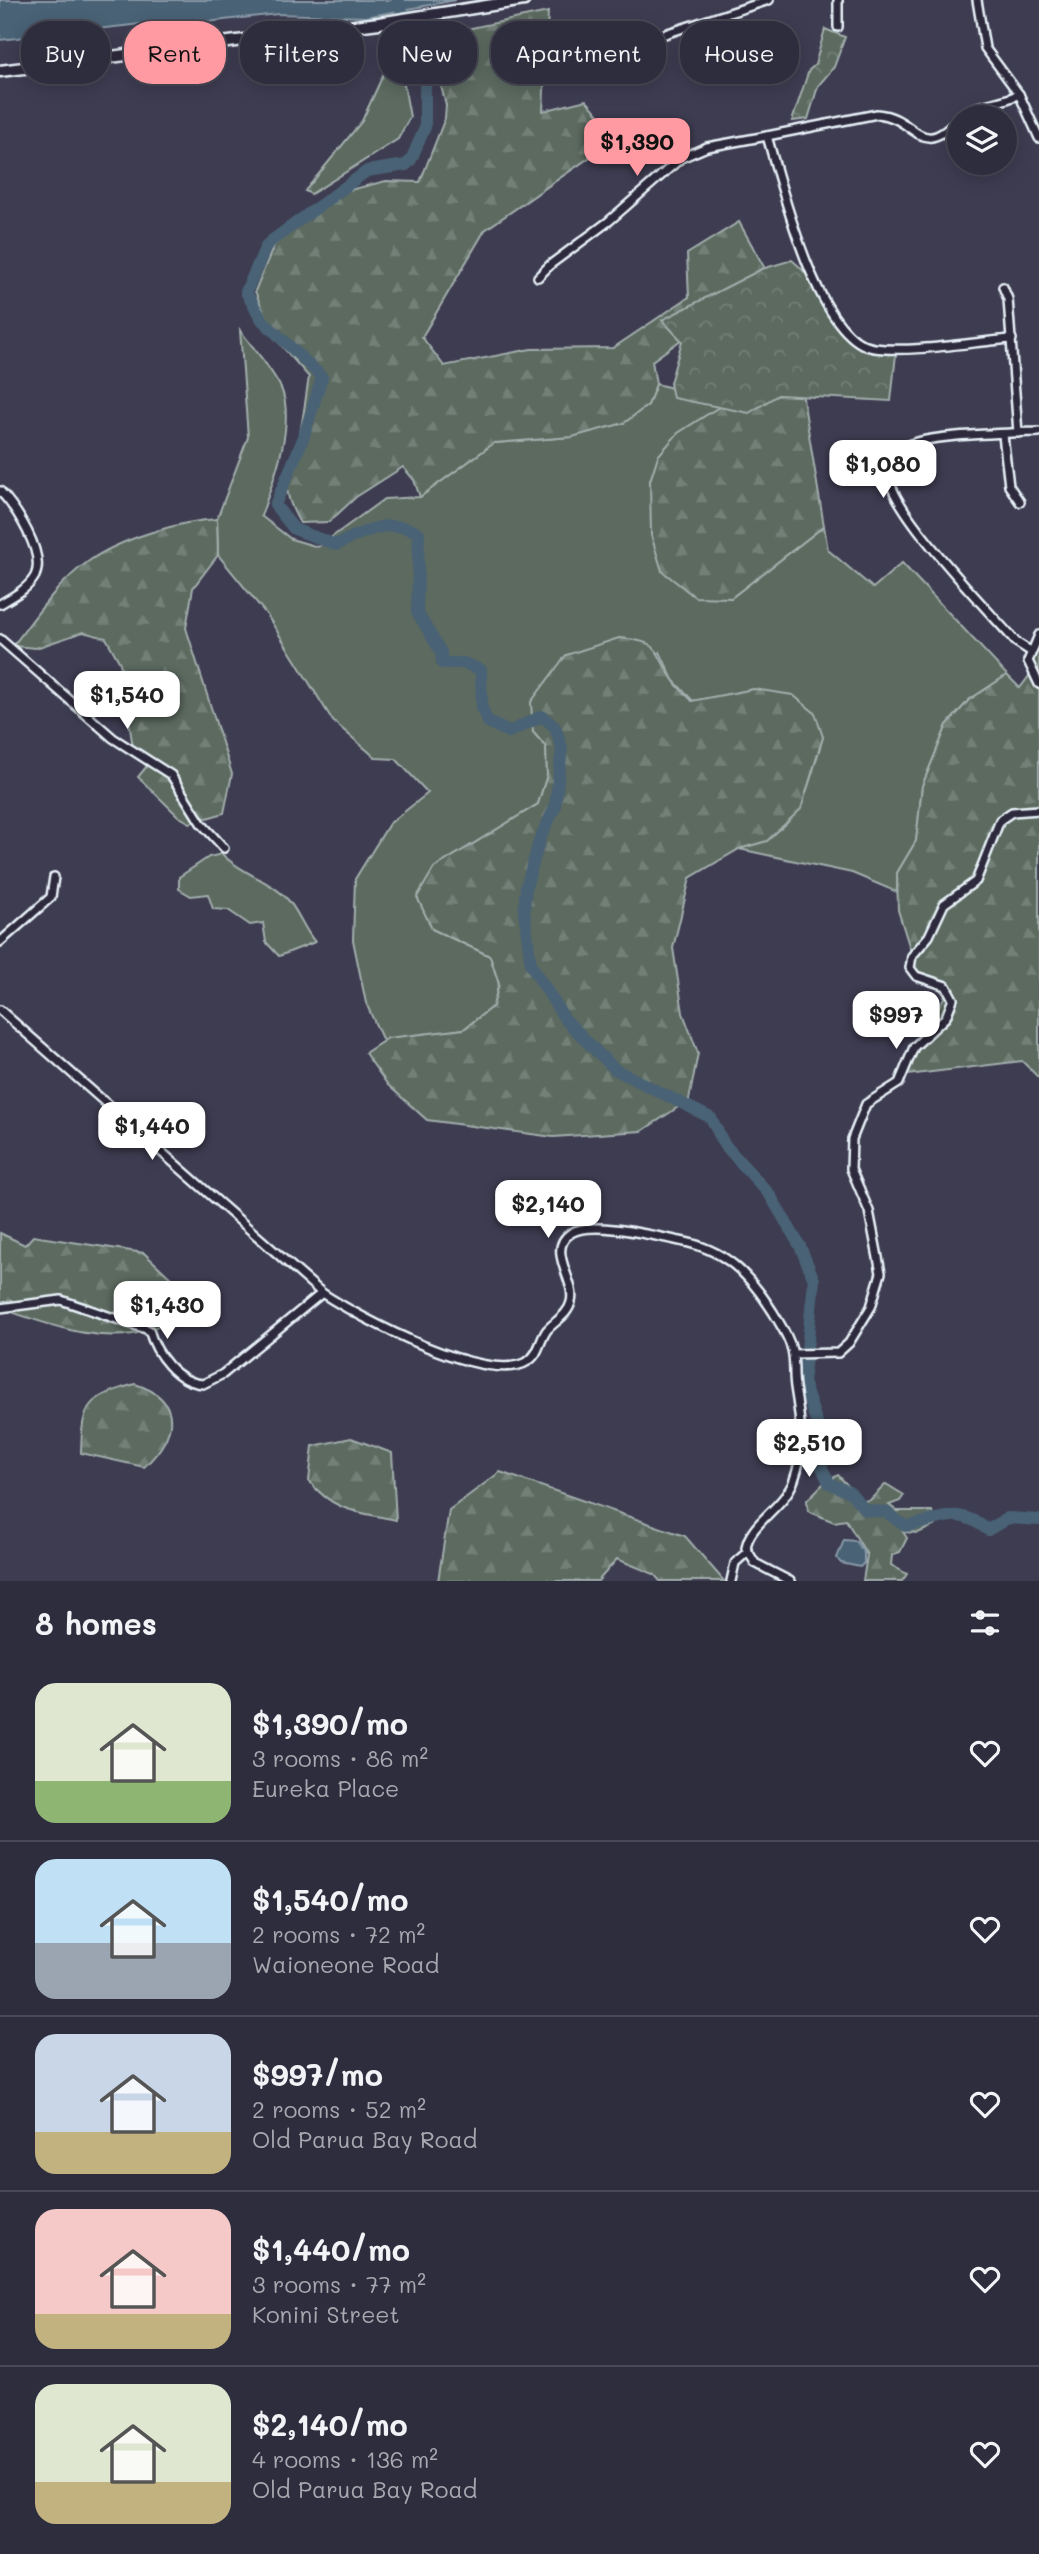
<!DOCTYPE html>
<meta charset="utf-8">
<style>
body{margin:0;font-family:Mali,sans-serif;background:#363544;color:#f1f3f6;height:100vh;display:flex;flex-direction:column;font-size:26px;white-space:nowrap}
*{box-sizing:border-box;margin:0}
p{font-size:23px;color:#a7a8b0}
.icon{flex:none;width:38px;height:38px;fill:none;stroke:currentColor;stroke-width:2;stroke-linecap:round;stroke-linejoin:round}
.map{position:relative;height:1581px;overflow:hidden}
.side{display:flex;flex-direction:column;background:#2e2d3d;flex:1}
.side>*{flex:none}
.top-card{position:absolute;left:21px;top:21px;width:998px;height:63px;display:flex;gap:14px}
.tools{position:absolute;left:947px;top:105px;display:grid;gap:14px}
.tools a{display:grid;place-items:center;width:70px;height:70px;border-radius:50%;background:#2e2d3d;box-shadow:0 4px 18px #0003,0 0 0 2px #494957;font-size:35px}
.price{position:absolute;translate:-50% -60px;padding:0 16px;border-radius:14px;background:#fff;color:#222;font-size:23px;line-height:46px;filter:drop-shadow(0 2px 4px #0008)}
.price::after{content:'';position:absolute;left:50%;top:42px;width:21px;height:16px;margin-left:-10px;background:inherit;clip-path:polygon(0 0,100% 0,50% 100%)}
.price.current{background:#ff9aa2;color:#111}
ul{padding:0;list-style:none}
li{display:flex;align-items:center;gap:21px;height:175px;padding:0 35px}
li+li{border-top:2px solid #494957}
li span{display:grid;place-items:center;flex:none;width:196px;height:140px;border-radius:21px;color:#555}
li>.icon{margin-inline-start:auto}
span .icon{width:84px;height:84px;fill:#fffc;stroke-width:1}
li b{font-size:30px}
h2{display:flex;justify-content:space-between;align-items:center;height:84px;padding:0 35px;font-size:30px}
.tag{padding:0 24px;border-radius:28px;background:#2e2d3d;box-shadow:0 4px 18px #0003,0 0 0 2px #494957;font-size:24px;line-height:63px}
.tag.current{background:#ff9aa2;color:#111}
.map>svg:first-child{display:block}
.grass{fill:#5c6a60;stroke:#a2aeac;stroke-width:2}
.forest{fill:url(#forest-firs);stroke:#a2aeac;stroke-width:2}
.park{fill:url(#park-crowns);stroke:#a2aeac;stroke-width:2}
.water{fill:#4a6274;stroke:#899ba9;stroke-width:2}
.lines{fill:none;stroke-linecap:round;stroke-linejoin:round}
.river{stroke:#4a6274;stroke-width:12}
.minor-casing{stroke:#e8f1f8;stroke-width:12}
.secondary-casing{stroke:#e8f1f8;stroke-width:15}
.minor{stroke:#2f2a3d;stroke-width:7}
.secondary{stroke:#2f2a3d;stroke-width:10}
</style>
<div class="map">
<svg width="1039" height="1581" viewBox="0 0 1039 1581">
<defs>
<pattern id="forest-firs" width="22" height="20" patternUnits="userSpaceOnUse" patternTransform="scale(1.75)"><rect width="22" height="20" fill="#5c6a60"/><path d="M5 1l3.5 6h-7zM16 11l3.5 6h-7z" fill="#738078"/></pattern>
<pattern id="park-crowns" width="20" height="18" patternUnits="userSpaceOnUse" patternTransform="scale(1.75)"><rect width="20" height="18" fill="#5c6a60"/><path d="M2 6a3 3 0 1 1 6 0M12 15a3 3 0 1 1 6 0" fill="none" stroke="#738078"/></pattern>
</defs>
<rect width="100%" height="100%" fill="#3e3c51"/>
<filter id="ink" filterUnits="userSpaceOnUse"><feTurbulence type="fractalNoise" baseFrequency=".0143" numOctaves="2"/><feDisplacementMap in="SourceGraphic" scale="14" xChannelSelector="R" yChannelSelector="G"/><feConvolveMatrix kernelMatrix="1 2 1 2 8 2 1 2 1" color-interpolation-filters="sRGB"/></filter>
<g filter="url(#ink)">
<g class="grass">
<path d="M389 62 402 74 410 117 398 139 311 194 305 191 362 121Z"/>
<path d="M240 330C253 348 271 368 281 388 296 423 273 482 261 516L291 539 318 547 384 499 420 497 494 443 572 437 648 405 656 384 712 398 720 407C684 429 663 439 650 481L731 598 824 526 828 550 873 588 902 563 1007 675 969 700 947 725 922 786 916 841 897 873V892L852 873 739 849C804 830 805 794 823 737L754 689 693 701 673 680 660 652 533 732 546 746 547 775 538 804 434 868 432 929 490 956 499 984 493 1006 464 1029 383 1041 366 1003 353 940 355 879 389 824 428 793 396 759 376 758 333 721 267 615 218 555 217 519 248 437Z"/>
<path d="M222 854C241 874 271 880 289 901 299 913 304 929 315 942L279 956 266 942 263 923 250 925 228 910 213 909 208 894 191 896 179 889V877L209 857Z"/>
</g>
<g class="forest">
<path d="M548 12 543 111 586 100 606 123 593 155 485 230 422 337 444 366 531 349 613 348 689 297 687 254 739 222 769 276 652 361 656 384 648 405 624 423 572 437 494 443 420 497 414 480 403 467 356 497 329 522 300 523C275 480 292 474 300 433 304 414 306 395 309 377L273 336 255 291 274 245 334 194 386 181 420 182 445 118 446 105 428 37Z"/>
<path d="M802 392 824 526 731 598 695 597 662 571 651 535 650 481 658 456 678 433 735 397Z"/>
<path d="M217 519 218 555 193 588 186 628 232 774 224 813 190 823 178 816 138 777 147 766 134 754 120 663 106 638 83 632 36 648 13 646C35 617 58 582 89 561 120 539 180 521 217 519Z"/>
<path d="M1039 637V1078L1022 1061 899 1076 945 996C936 981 919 975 907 961L912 955 898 910 897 873 916 841 922 786 947 725 969 700 1007 675 1020 688 1032 672 1030 653Z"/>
<path d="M619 638C663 642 652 649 673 680 678 688 686 694 692 701L754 689 793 695 815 713 823 737 801 809 767 841 739 849 690 878 673 948 683 1013 698 1053 689 1100 642 1131 553 1137 427 1120 388 1085 365 1053 388 1038 464 1029 493 1006 499 984 490 956 432 929 417 897 434 868 538 804 547 775 546 747 533 732 531 702 566 655Z"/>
<path d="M0 1233 25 1245 33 1236 144 1253 176 1283 175 1311C169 1317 162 1325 154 1328 106 1348 47 1324 0 1308Z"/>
<path d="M135 1384C185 1400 176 1437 144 1467L81 1453C82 1403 87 1398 135 1384Z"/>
<path d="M351 1438 392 1453 396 1520C358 1512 334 1512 309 1481L313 1446Z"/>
<path d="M500 1472 685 1536 724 1581H660L654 1574 617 1559 598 1581H438L449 1510Z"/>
<path d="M838 1475 862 1501 870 1500 886 1484 904 1495 900 1501 889 1505 897 1511H932L936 1525 918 1533 903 1532 907 1538 900 1552 892 1555 891 1565 907 1574 902 1581H863L867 1555 846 1520 834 1522 808 1511 807 1500 823 1484Z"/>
</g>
<g class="park">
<path d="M825 29 845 37 834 67 818 86 808 119 792 121 809 70 815 65Z"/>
<path d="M792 260C836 296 826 350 896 354L891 401 778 395 749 413 673 398 670 383 682 341 662 320 762 269Z"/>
</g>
<g class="water">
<path d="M0 0H456L366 17 278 14 206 22 141 24 0 40Z"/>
<path d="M844 1540 856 1541 864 1553V1563L860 1567 841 1563 837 1558Z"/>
</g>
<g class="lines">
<g class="river">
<path d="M398 0 425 77V127L411 160 406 165 367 171 271 241 266 246 246 292 262 320 322 377 303 439 275 505 294 529 336 545C365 531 389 517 419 533L417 612 441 652 442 663H464L481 670 482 708 488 722 509 732 542 716 555 727 562 748 555 807 540 839 526 887 524 911 531 965 564 1018 594 1049 616 1070 711 1118 724 1144 770 1195 800 1246 814 1280 807 1349"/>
<path d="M806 1358 803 1382 822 1438V1468L829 1483 851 1493 865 1510 886 1512 905 1526C944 1522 953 1503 988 1530L1008 1518 1039 1520"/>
</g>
<defs>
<g id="minor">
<path d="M977 0 985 48 1019 94 1039 138"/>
<path d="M838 27V0"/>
<path d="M592 50 622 48 769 0"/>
<path d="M960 117C976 102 1000 105 1019 94"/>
<path d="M959 118C919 162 917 117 877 114L767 136C781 183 817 340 874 348 913 353 972 342 1012 339"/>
<path d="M538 277 551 264 609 221 681 158 707 147 767 136"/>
<path d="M1003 287 1008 299 1018 433"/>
<path d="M1003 435 1009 486 1020 502"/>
<path d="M0 491C15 507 46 553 35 576 28 589 12 597 0 604"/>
<path d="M1039 635 1028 661 1039 684"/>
<path d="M0 639 113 738 171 775 201 823 224 848"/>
<path d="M1030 651 1016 642C989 611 893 513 889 477 887 465 895 452 906 446 929 434 1010 433 1039 432"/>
<path d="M0 942 51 897 54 877"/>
<path d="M0 1010 322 1293C358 1317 489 1387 528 1361 539 1355 540 1339 547 1330 555 1321 568 1315 571 1302 577 1281 545 1250 571 1233 592 1220 655 1236 680 1241 725 1249 749 1274 773 1312 780 1324 789 1337 792 1350 795 1362 793 1374 795 1387 800 1420 806 1447 794 1480 784 1508 749 1523 746 1548L755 1563 790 1581"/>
<path d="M0 1308 61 1300 149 1330C156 1354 176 1382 203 1384L223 1374 322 1293"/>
<path d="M793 1354 838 1353 849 1343 871 1307 881 1273 869 1211 851 1169 852 1139 866 1104 899 1083 914 1047 946 1017 953 999 946 986 916 976 910 968 912 956 929 936 944 904 976 881 1000 820 1012 812 1039 810"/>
<path d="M731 1581 735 1563 746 1553"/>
</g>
<path id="secondary" d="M0 71 379 23 524 0"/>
</defs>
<use href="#minor" class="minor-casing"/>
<use href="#secondary" class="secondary-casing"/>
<use href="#minor" class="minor"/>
<use href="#secondary" class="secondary"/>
</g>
</g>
</svg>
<div class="tools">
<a><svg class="icon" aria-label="layers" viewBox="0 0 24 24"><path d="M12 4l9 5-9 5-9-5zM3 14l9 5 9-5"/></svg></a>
</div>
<b class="price current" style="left:637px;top:178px">$1,390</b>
<b class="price" style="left:883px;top:500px">$1,080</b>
<b class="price" style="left:127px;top:731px">$1,540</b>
<b class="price" style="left:896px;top:1051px">$997</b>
<b class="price" style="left:152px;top:1162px">$1,440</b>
<b class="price" style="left:548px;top:1240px">$2,140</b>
<b class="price" style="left:167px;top:1341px">$1,430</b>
<b class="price" style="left:809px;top:1479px">$2,510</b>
<div class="top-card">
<a class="tag">Buy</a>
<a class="tag current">Rent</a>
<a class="tag">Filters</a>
<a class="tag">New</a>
<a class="tag">Apartment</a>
<a class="tag">House</a>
</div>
</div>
<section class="side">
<h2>8 homes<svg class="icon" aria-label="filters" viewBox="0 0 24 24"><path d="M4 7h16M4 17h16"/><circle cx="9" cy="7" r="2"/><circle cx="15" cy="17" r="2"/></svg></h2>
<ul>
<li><span style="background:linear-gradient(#dfe7d0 70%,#8fb573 0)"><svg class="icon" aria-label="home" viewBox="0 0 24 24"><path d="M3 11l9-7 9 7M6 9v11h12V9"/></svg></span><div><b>$1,390/mo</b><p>3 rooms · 86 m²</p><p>Eureka Place</p></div><svg class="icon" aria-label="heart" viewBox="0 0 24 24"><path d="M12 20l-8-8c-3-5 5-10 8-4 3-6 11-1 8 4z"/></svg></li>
<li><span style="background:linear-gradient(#bfe0f5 60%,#9aa5b1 0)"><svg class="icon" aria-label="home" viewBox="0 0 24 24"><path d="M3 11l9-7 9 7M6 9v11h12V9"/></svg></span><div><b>$1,540/mo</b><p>2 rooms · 72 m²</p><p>Waioneone Road</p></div><svg class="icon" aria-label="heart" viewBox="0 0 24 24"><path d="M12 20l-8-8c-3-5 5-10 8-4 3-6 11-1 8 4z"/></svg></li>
<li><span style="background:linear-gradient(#c9d6e8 70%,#c2b280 0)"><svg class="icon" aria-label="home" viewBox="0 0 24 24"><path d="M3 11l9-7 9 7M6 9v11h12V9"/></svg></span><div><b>$997/mo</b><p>2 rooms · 52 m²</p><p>Old Parua Bay Road</p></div><svg class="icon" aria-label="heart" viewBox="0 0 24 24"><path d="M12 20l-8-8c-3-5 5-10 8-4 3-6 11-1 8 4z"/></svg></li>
<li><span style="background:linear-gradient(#f6c9c9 75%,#c2b280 0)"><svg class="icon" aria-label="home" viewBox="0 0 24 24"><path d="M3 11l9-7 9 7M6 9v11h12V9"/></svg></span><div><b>$1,440/mo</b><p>3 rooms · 77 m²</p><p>Konini Street</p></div><svg class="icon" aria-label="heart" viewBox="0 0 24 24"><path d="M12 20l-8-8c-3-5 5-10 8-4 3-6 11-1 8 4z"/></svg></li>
<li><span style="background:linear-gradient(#dfe7d0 70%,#c2b280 0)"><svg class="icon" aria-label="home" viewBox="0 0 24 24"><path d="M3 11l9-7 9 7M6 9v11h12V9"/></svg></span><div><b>$2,140/mo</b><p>4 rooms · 136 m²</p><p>Old Parua Bay Road</p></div><svg class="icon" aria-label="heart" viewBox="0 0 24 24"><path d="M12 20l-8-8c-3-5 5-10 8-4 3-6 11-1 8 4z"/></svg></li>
</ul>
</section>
